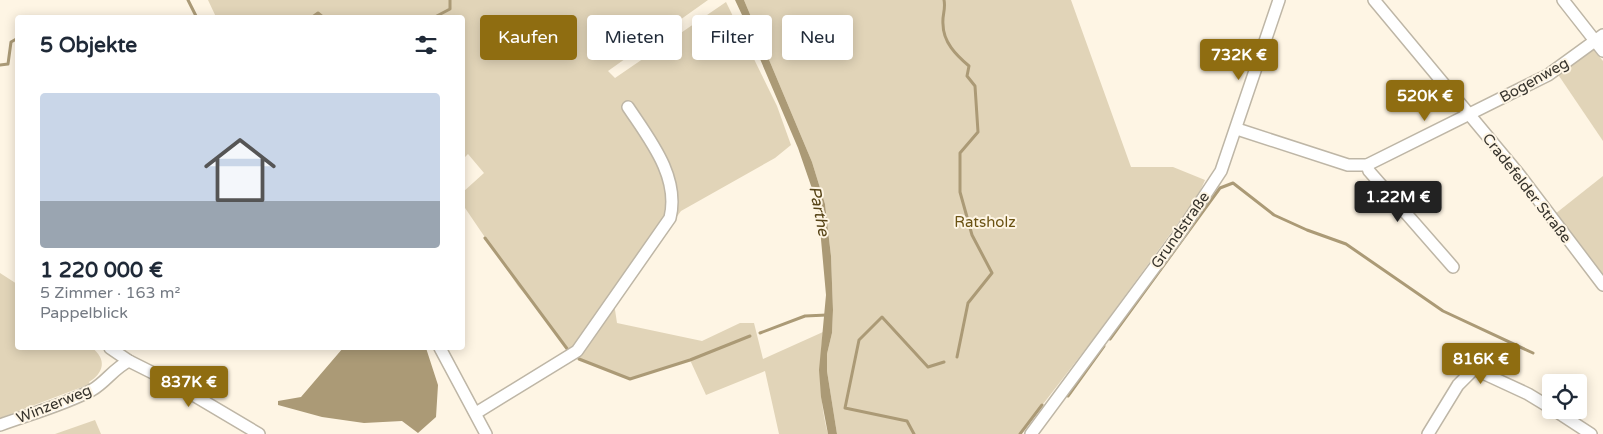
<!DOCTYPE html>
<html lang="de">
<meta charset="utf-8">
<style>
body{margin:0;font-family:"Varela Round",sans-serif;background:#f6f6f7;color:#1f2937;height:100vh;display:flex;flex-direction:column;font-size:19px;white-space:nowrap}
*{box-sizing:border-box;margin:0}
p{font-size:16px;color:#747a83}
.icon{flex:none;width:28px;height:28px;fill:none;stroke:currentColor;stroke-width:2;stroke-linecap:round;stroke-linejoin:round}
.map{position:relative;flex:1;overflow:hidden}
.side{position:absolute;left:15px;top:15px;width:450px;height:335px;display:flex;flex-direction:column;background:#fff;border-radius:5px;box-shadow:0 2px 12px #0003}
.side>*{flex:none}
.guide{position:absolute;left:480px;top:15px;width:475px;height:45px;display:flex;gap:10px}
.fabs{position:absolute;left:1542px;top:374px;display:grid;gap:10px}
.fabs a{display:grid;place-items:center;width:45px;height:45px;border-radius:5px;background:#fff;box-shadow:0 2px 12px #0003;font-size:25px}
.price{position:absolute;translate:-50% -42px;padding:0 11px;border-radius:5px;background:#8f6d11;color:#fff;font-size:16px;line-height:32px;filter:drop-shadow(0 1px 2px #0008)}
.price::after{content:'';position:absolute;left:50%;top:30px;width:15px;height:11px;margin-left:-8px;background:inherit;clip-path:polygon(0 0,100% 0,50% 100%)}
.price.active{background:#222;color:#fff}
ul{padding:0;list-style:none}
li{display:grid;align-content:center;gap:10px;height:265px;padding:0 25px}
li+li{border-top:1px solid #e0e1e3}
li span{display:grid;place-items:center;height:155px;border-radius:5px;color:#555}
li>.icon{margin-inline-start:auto}
span .icon{width:90px;height:90px;fill:#fffc;stroke-width:1}
li b{font-size:21px}
h2{display:flex;justify-content:space-between;align-items:center;height:60px;padding:0 25px;font-size:21px}
.tag{padding:0 18px;border-radius:5px;background:#fff;box-shadow:0 2px 12px #0003;font-size:18px;line-height:45px}
.tag.active{background:#8f6d11;color:#fff}
.map>svg:first-child{display:block}
.green{fill:#e1d4b8}
.water{fill:#ab9a76}
.lines{fill:none;stroke-linecap:round;stroke-linejoin:round}
.stream{stroke:#ab9a76;stroke-width:3}
.minor-casing{stroke:#beb6a6;stroke-width:14}
.minor{stroke:#fff;stroke-width:11}
.labels{text-anchor:middle;dominant-baseline:central;stroke-width:4;stroke-linejoin:round;paint-order:stroke}
.street-label{font-size:15px;fill:#37342d;stroke:#fef5e4}
.park-label{font-size:15px;fill:#6a5213;stroke:#fef5e4}
.water-label{font-size:16px;font-style:italic;fill:#564316;stroke:#fef5e4}
</style>
<div class="map">
<svg width="1603" height="434" viewBox="0 0 1603 434">
<rect width="100%" height="100%" fill="#fef5e4"/>
<g class="green">
<path d="M208 0H708L608 71 615 78 726 2 777 106 791 145 775 158 681 211 614 303 617 323 702 341 740 323H754L763 359 823 332C819 367 819 400 828 434H779L765 371 706 395 690 360 630 379 579 359 568 350 545 318 518 286 463 205V192L484 173 468 154 463 159 462 18 216 17Z"/>
<path d="M744 0H1071L1131 167H1173L1205 180 1198 196 1094 338 1020 434H837L827 371V354L832 333 833 310 831 256 825 204 812 162Z"/>
<path d="M1593 49 1603 61V141L1557 73Z"/>
<path d="M1603 176V278L1555 214Z"/>
<path d="M0 273 17 284 18 348H92C107 359 104 373 89 382L90 384 0 418Z"/>
<path d="M95 420 101 434H55Z"/>
</g>
<g class="water">
<path d="M735 0H744L812 162 825 204 831 256 833 310 832 333 827 354V371L837 434H828L821 397 819 370 826 295 818 206 798 148 760 59 757 47Z"/>
<path d="M343 348H426L438 385 436 417 418 433 402 421 364 423 322 417 278 405V401L301 397Z"/>
</g>
<g class="lines">
<g class="stream">
<path d="M188 0 197 18"/>
<path d="M944 0C946 9 942 15 943 24 943 42 956 55 969 66L967 76 975 86 978 132 960 153V192L972 235 992 273 968 303 957 357"/>
<path d="M311 18 318 13 324 18"/>
<path d="M433 18 450 9V0"/>
<path d="M0 65 8 64 11 42 18 38"/>
<path d="M485 238 568 350"/>
<path d="M760 333 805 316 827 315"/>
<path d="M1110 339 1220 188 1233 183 1274 215 1307 230 1346 244 1443 311 1533 353"/>
<path d="M579 359 630 379 690 360 750 336"/>
<path d="M1068 396 1104 346"/>
<path d="M914 434 907 421 845 408 859 340 882 317 928 367 944 362"/>
<path d="M1020 434 1042 405"/>
</g>
<defs>
<g id="minor">
<path d="M1374 0 1518 173 1603 285"/>
<path d="M1563 0 1603 51"/>
<path d="M1237 129 1348 165H1367L1548 75 1603 35"/>
<path d="M1367 165 1369 171 1453 267"/>
<path d="M110 348 129 361 173 383 259 434"/>
<path d="M440 348 486 434"/>
<path d="M1554 410 1591 434"/>
<path d="M476 413 577 351 670 218C680 177 650 140 628 107"/>
<path d="M0 425C30 414 64 405 92 390 106 382 114 368 129 361"/>
<path d="M1031 434 1180 233 1221 171 1279 0"/>
<path d="M1428 434 1458 385 1474 369 1528 394 1551 408"/>
</g>
</defs>
<use href="#minor" class="minor-casing"/>
<use href="#minor" class="minor"/>
</g>
<g class="labels">
<g class="street-label">
<text transform="translate(1534 80) rotate(-29)">Bogenweg</text>
<text transform="translate(1527 188) rotate(52)">Cradefelder Straße</text>
<text transform="translate(1180 230) rotate(-55)">Grundstraße</text>
<text transform="translate(54 404) rotate(-22)">Winzerweg</text>
</g>
<g class="park-label">
<text x="985" y="222">Ratsholz</text>
</g>
<g class="water-label">
<text transform="translate(819 211) rotate(79)">Parthe</text>
</g>
</g>
</svg>
<div class="fabs">
<a><svg class="icon" aria-label="locate" viewBox="0 0 24 24"><circle cx="12" cy="12" r="6"/><path d="M12 2v4M12 18v4M2 12h4M18 12h4"/></svg></a>
</div>
<b class="price" style="left:1239px;top:81px">732K €</b>
<b class="price" style="left:1425px;top:122px">520K €</b>
<b class="price active" style="left:1398px;top:223px">1.22M €</b>
<b class="price" style="left:1481px;top:385px">816K €</b>
<b class="price" style="left:189px;top:408px">837K €</b>
<div class="guide">
<a class="tag active">Kaufen</a>
<a class="tag">Mieten</a>
<a class="tag">Filter</a>
<a class="tag">Neu</a>
</div>
<section class="side">
<h2>5 Objekte<svg class="icon" aria-label="filters" viewBox="0 0 24 24"><path d="M4 7h16M4 17h16"/><circle cx="9" cy="7" r="2"/><circle cx="15" cy="17" r="2"/></svg></h2>
<ul>
<li><span style="background:linear-gradient(#c9d6e8 70%,#9aa5b1 0)"><svg class="icon" aria-label="home" viewBox="0 0 24 24"><path d="M3 11l9-7 9 7M6 9v11h12V9"/></svg></span><div><b>1 220 000 €</b><p>5 Zimmer · 163 m²</p><p>Pappelblick</p></div></li>
</ul>
</section>
</div>
